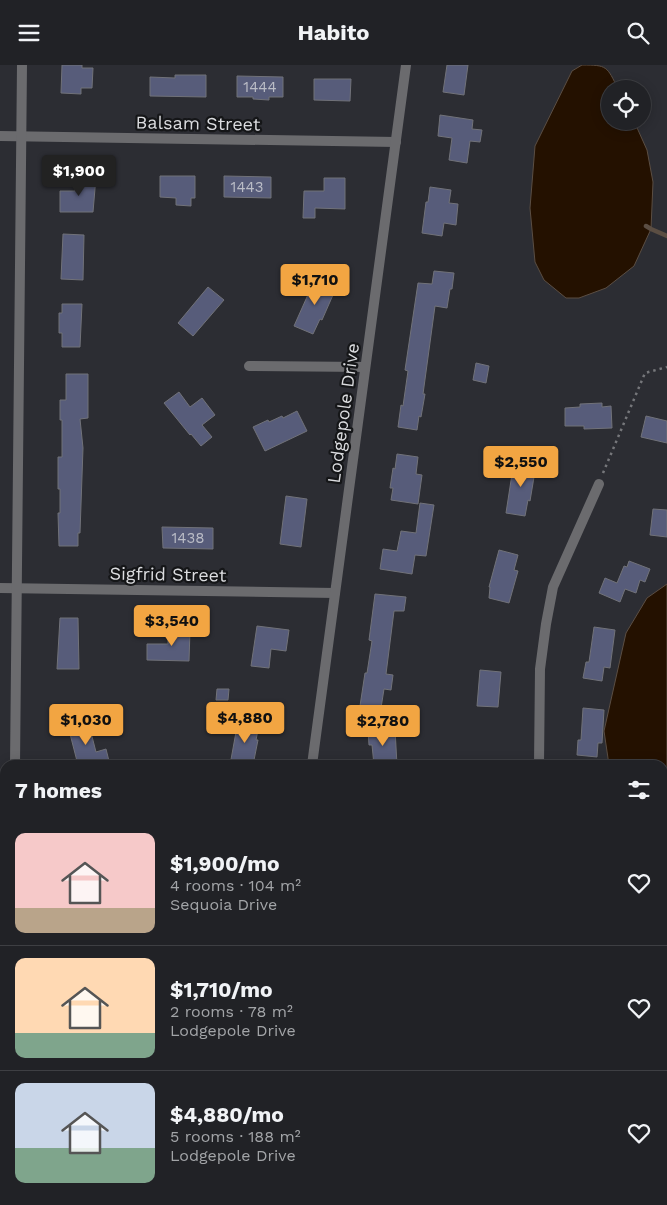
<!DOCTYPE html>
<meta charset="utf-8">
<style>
body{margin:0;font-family:"Work Sans",sans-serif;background:#2d2f32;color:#f1f3f6;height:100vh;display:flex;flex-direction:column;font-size:19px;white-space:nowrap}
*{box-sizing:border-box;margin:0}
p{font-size:16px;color:#a2a4a7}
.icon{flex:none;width:28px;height:28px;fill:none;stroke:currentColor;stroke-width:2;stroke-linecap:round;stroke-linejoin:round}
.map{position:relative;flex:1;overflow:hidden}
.sheet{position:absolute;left:0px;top:695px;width:668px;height:445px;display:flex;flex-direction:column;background:#212226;border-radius:15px 15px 0 0;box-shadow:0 2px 12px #0003,0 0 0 1px #3e3f43}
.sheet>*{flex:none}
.tools{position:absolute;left:601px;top:15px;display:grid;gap:10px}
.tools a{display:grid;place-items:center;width:50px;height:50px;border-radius:50%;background:#212226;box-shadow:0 2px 12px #0003,0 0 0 1px #3e3f43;font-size:25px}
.price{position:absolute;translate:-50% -42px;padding:0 11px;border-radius:5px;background:#f2a542;color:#111;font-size:16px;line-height:32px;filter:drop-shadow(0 1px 2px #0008)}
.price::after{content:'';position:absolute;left:50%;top:30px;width:15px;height:11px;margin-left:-8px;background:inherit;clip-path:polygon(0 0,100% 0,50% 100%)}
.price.on{background:#222;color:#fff}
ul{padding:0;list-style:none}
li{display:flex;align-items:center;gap:15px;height:125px;padding:0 15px}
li+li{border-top:1px solid #3e3f43}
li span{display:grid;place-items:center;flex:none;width:140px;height:100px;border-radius:10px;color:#555}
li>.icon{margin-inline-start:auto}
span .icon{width:60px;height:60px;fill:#fffc;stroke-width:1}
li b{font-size:21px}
h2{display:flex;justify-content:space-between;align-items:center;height:60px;padding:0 15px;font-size:21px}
header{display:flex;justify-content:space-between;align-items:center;height:65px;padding:0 15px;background:#212226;font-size:22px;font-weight:700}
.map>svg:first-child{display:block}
.water{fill:#241100;stroke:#5b4e43}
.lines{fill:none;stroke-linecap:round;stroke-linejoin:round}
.stream{stroke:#5b4e43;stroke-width:4.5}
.building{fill:#575c7a;stroke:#717279}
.path{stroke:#76777b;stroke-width:2.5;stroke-dasharray:2.5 4;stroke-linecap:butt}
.service{stroke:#6b6b6e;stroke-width:7}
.minor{stroke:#6b6b6e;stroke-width:10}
.secondary{stroke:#8d8e92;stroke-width:10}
.labels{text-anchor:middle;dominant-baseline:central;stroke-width:4.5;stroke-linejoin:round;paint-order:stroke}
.number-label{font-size:15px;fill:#babcc6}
.street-label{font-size:18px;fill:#dbdcdf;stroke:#151618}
</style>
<header><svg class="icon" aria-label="menu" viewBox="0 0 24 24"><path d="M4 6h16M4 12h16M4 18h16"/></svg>Habito<svg class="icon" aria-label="search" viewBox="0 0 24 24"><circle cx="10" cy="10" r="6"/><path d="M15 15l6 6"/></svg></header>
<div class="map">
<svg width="667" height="1140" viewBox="0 0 667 1140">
<rect width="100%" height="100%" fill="#2c2d33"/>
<g class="water">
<path d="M582 0C607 0 607 1 618 24H610V56H634L647 85 653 117 651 164 634 201 606 223 579 233H566L544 215 535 197 530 143 535 81 572 6Z"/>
<path d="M667 519V853L662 845V700H609L604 666 626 568 647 533Z"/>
</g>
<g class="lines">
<path class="stream" d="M646 161 651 164 667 171"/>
</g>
<g class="building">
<path d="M62 0H82V3H93L92 23H81V29L61 28Z"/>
<path d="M447 0H468L464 30 443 27Z"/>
<path d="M175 10H206V32L150 31V12L175 13Z"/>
<path d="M237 11 283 12V32H269V35L253 34V32H237Z"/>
<path d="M314 14H351L350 36 314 35Z"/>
<path d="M440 50 473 55 472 64 482 65 480 77 470 76 467 98 449 95 452 73 438 71Z"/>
<path d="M160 111H195V133H191V141L176 140V133L160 132Z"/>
<path d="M224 111 271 112V133L224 132Z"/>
<path d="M78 112H96L93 147H60V126H75V124H77Z"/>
<path d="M324 113H345V144L315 143V153H303L304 126H324Z"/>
<path d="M430 122 451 125 449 138 458 139 456 160 444 158 442 171 422 168 426 137H428Z"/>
<path d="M63 169 84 170 83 215 61 214Z"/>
<path d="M434 206 454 208 452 224H450L447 243 435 241 423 329H425L421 352 419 351 417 365 398 362 401 340 403 341 408 306 405 305 418 218 432 219Z"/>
<path d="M315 214 336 223 322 255 320 254 313 269 294 261Z"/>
<path d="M208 222 224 235 193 271 178 258Z"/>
<path d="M62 239H82L80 282H62V268H59V248H62Z"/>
<path d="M476 298 489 301 486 318 473 315Z"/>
<path d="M66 309H88V353L80 354 83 383 80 468H78V481H59L58 448H60V424H58V392H62V355H60V335H66Z"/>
<path d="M179 327 190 342 202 333 215 350 202 360 212 372 201 381 191 369 190 370 164 338Z"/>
<path d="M602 338V342L611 341 612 363 584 364V361H565V343L580 342V339Z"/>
<path d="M297 346 307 366 265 386 253 362 268 355 269 357 282 351 283 353Z"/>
<path d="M646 351 667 356V378L641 372Z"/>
<path d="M397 389 418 392 416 409 422 410 418 439 391 435 393 423H390L393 403 395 404Z"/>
<path d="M514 396 536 400 530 436 528 435 525 451 506 448Z"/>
<path d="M286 431 307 434 301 482 280 479Z"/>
<path d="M420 438 434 440 426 491 415 490 412 509 380 504 383 484 397 486 401 466 416 468Z"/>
<path d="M653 444 667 445V472L650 470Z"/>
<path d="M162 462 213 463V484L163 483Z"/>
<path d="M499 485 518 490 514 505 518 506 509 538 489 533 490 522H489Z"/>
<path d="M629 496 650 504 645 517 640 515 636 528 625 524 620 537 599 528 605 513 617 518 624 501 627 502Z"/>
<path d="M375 529 406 532 404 546H394L386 609 393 610 391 625 384 624 381 643 360 641 365 608H367L372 576 369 575Z"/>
<path d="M60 553H78L79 604H57Z"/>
<path d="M257 561 289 565 286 586 271 584 269 603 251 601Z"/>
<path d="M594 562 615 565 610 603 604 602 602 616 583 613 586 597H589Z"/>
<path d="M168 564 190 565 189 596 147 595V579H168Z"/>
<path d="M480 605 501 607 498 642 477 641Z"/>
<path d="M217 624H229L228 635H216Z"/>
<path d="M583 643 604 645 602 678H598L597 692 577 690 578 675H581Z"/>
<path d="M88 656 96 687 106 684 109 696 94 700H78L68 661Z"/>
<path d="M238 656 259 660 256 675H258L253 700H230Z"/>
<path d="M395 664 397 700H374L372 680H369L368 665Z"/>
</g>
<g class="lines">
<g class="path">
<path d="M603 408 645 308 667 302"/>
<path d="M662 988 667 987"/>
<path d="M0 1003H5"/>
<path d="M662 1056H667"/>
<path d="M0 1079H5"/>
</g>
<g class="service">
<path d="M0 982H5"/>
<path d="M377 1140 378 1135"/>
</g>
<g class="minor">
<path d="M0 71 396 77"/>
<path d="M249 301 365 302"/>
<path d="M0 523 335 528"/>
<path d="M15 700 22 0"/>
<path d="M312 700 406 0"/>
<path d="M539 700 540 604 546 559 553 522 599 419"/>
<path d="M22 1140 24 1135"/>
<path d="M524 1140 525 1135"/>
</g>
<g class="secondary">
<path d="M662 1007H667"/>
<path d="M0 1024H5"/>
<path d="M662 1039 667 1038"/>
<path d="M0 1063H5"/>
</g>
</g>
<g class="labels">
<g class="number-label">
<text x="260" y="22">1444</text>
<text x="247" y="122">1443</text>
<text x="188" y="473">1438</text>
</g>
<g class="street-label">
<text transform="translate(198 58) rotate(1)">Balsam Street</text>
<text transform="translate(343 348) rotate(-82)">Lodgepole Drive</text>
<text transform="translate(168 509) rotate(1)">Sigfrid Street</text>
</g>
</g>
</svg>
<div class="tools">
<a><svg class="icon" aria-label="locate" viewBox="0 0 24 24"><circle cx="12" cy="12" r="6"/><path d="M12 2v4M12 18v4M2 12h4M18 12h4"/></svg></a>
</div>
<b class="price on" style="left:79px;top:132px">$1,900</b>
<b class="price" style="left:315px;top:241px">$1,710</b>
<b class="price" style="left:521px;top:423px">$2,550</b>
<b class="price" style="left:172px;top:582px">$3,540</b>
<b class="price" style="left:245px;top:679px">$4,880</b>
<b class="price" style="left:86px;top:681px">$1,030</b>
<b class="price" style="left:383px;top:682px">$2,780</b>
<section class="sheet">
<h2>7 homes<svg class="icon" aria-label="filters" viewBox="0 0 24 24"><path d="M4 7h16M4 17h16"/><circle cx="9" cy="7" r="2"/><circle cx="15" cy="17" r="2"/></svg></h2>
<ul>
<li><span style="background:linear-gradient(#f6c9c9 75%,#b9a48a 0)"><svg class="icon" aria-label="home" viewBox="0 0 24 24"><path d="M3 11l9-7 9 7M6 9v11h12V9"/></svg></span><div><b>$1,900/mo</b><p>4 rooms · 104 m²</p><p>Sequoia Drive</p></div><svg class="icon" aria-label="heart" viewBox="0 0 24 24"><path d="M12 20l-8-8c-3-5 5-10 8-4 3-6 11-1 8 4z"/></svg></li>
<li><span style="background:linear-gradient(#ffd9b3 75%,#7fa58c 0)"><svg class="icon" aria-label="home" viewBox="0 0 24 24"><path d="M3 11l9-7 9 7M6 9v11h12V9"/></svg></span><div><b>$1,710/mo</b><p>2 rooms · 78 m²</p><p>Lodgepole Drive</p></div><svg class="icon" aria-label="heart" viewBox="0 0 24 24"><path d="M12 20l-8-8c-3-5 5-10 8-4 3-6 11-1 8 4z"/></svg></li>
<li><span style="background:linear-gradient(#c9d6e8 65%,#7fa58c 0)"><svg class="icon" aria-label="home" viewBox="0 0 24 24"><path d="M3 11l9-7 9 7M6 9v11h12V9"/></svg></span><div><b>$4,880/mo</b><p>5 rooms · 188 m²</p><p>Lodgepole Drive</p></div><svg class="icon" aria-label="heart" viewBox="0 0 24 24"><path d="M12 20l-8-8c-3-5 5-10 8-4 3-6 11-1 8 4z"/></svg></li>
</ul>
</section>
</div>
